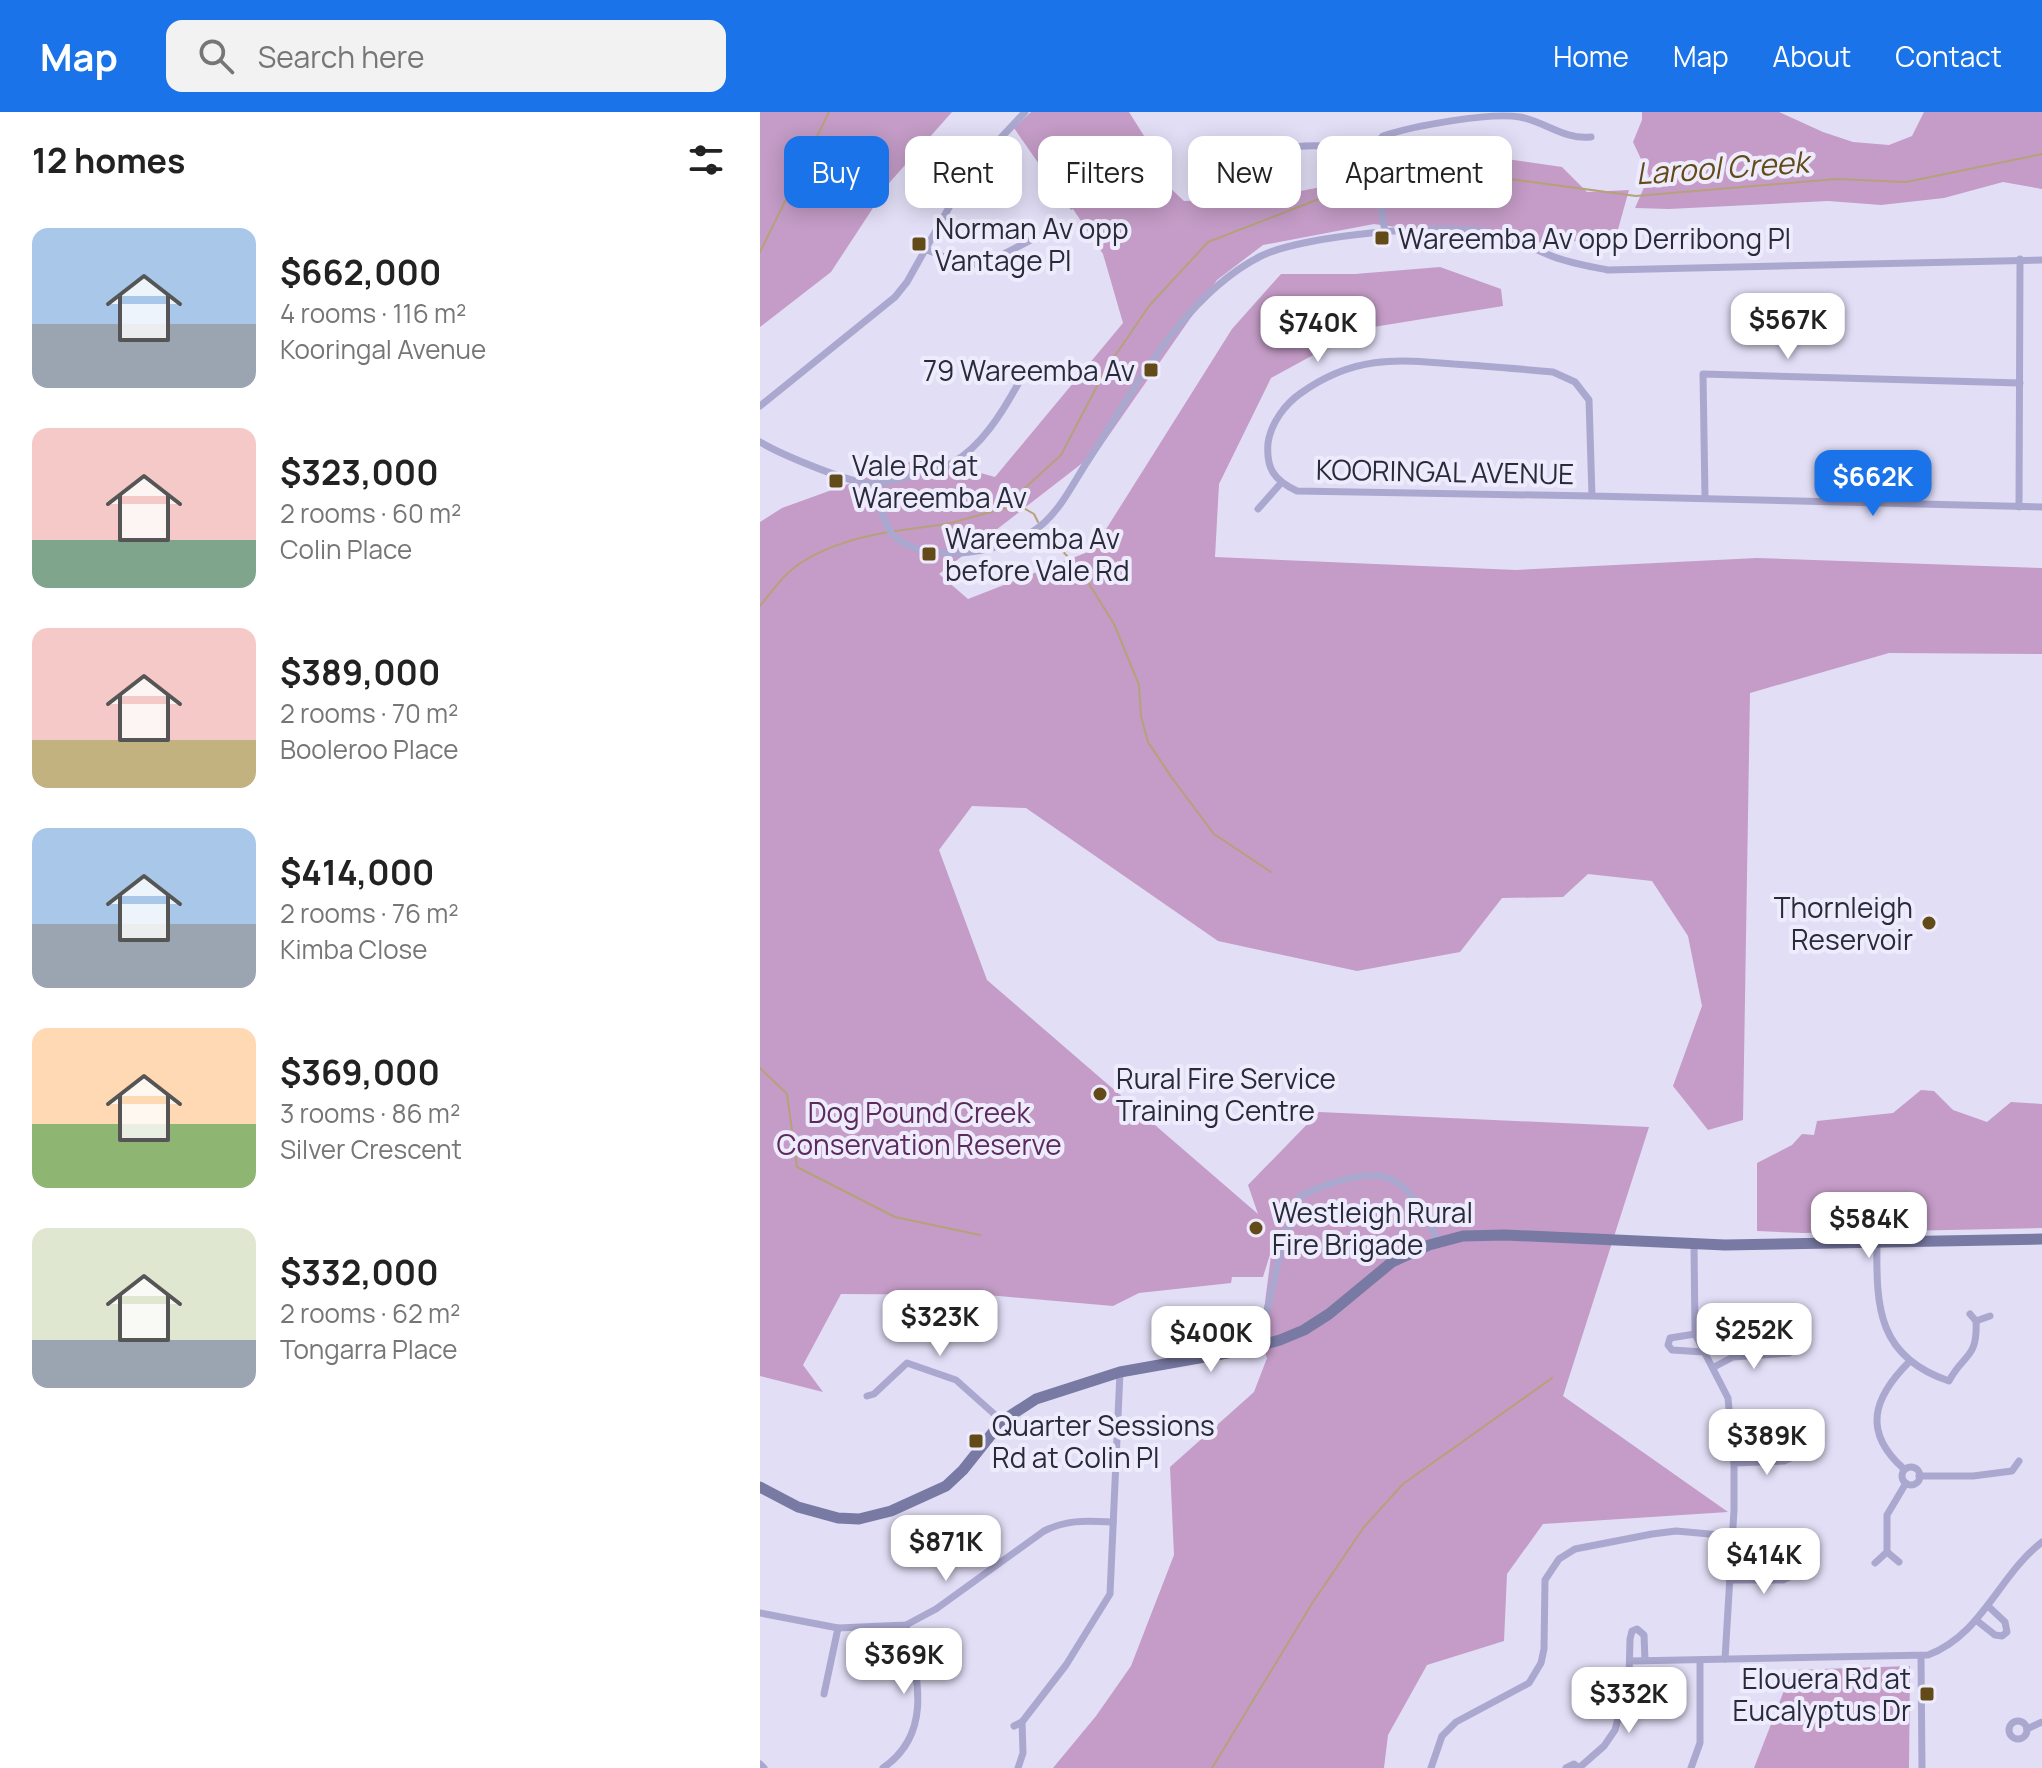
<!DOCTYPE html>
<meta charset="utf-8">
<style>
body{margin:0;font-family:Manrope,sans-serif;background:#f2f2f2;color:#222;height:100vh;display:flex;flex-direction:column;font-size:30px;white-space:nowrap}
*{box-sizing:border-box;margin:0}
p{font-size:26px;color:#767676}
.icon{flex:none;width:44px;height:44px;fill:none;stroke:currentColor;stroke-width:2;stroke-linecap:round;stroke-linejoin:round}
.map{position:relative;flex:1;overflow:hidden}
.side{display:flex;flex-direction:column;background:#fff;width:760px}
.side>*{flex:none}
.banner{position:absolute;left:24px;top:24px;width:760px;height:72px;display:flex;gap:16px}
.price{position:absolute;translate:-50% -68px;padding:0 18px;border-radius:16px;background:#fff;color:#222;font-size:26px;line-height:52px;filter:drop-shadow(0 2px 4px #0008)}
.price::after{content:'';position:absolute;left:50%;top:48px;width:24px;height:18px;margin-left:-12px;background:inherit;clip-path:polygon(0 0,100% 0,50% 100%)}
.price.on{background:#1a73e8;color:#fff}
ul{padding:0;list-style:none}
li{display:flex;align-items:center;gap:24px;height:200px;padding:0 32px}
li span{display:grid;place-items:center;flex:none;width:224px;height:160px;border-radius:16px;color:#555}
li>.icon{margin-inline-start:auto}
span .icon{width:96px;height:96px;fill:#fffc;stroke-width:1}
li b{font-size:34px}
h2{display:flex;justify-content:space-between;align-items:center;height:96px;padding:0 32px;font-size:34px}
.pill{padding:0 28px;border-radius:16px;background:#fff;box-shadow:0 4px 20px #0003;font-size:28px;line-height:72px}
.pill.on{background:#1a73e8;color:#fff}
header{display:flex;align-items:center;gap:48px;box-sizing:border-box;height:112px;padding:0 40px;background:#1a73e8;color:#fff}
header strong{font-size:38px}
nav{display:flex;gap:44px;margin-inline-start:auto;font-size:28px}
.search{width:560px;height:72px;background:#f2f2f2;display:flex;align-items:center;gap:20px;box-sizing:border-box;padding:0 28px;border-radius:16px;color:#767676;font-size:30px}
main{display:flex;flex:1;min-height:0}
.map>svg:first-child{display:block}
.green{fill:#c49cc7}
.lines{fill:none;stroke-linecap:round;stroke-linejoin:round}
.stream{stroke:#b6a17a;stroke-width:2}
.minor{stroke:#aba8d0;stroke-width:7}
.secondary{stroke:#797aa4;stroke-width:11}
.poi-dot{fill:#634b19;stroke:#eeecfc;stroke-width:3}
.labels{text-anchor:middle;dominant-baseline:central;stroke-width:8;stroke-linejoin:round;paint-order:stroke}
.poi-label{font-size:28px;fill:#292b3c;stroke:#eeecfc;text-anchor:start}
.street-label{font-size:28px;fill:#292b3c;stroke:#eeecfc}
.park-label{font-size:28px;fill:#5c2a5d;stroke:#eeecfc}
.water-label{font-size:30px;font-style:italic;fill:#634b19;stroke:#eeecfc}
</style>
<header>
<strong>Map</strong>
<div class="search"><svg class="icon" aria-label="search" viewBox="0 0 24 24"><circle cx="10" cy="10" r="6"/><path d="M15 15l6 6"/></svg>Search here</div>
<nav><a>Home</a><a>Map</a><a>About</a><a>Contact</a></nav>
</header>
<main>
<section class="side">
<h2>12 homes<svg class="icon" aria-label="filters" viewBox="0 0 24 24"><path d="M4 7h16M4 17h16"/><circle cx="9" cy="7" r="2"/><circle cx="15" cy="17" r="2"/></svg></h2>
<ul>
<li><span style="background:linear-gradient(#a9c7e8 60%,#9aa5b1 0)"><svg class="icon" aria-label="home" viewBox="0 0 24 24"><path d="M3 11l9-7 9 7M6 9v11h12V9"/></svg></span><div><b>$662,000</b><p>4 rooms · 116 m²</p><p>Kooringal Avenue</p></div></li>
<li><span style="background:linear-gradient(#f6c9c9 70%,#7fa58c 0)"><svg class="icon" aria-label="home" viewBox="0 0 24 24"><path d="M3 11l9-7 9 7M6 9v11h12V9"/></svg></span><div><b>$323,000</b><p>2 rooms · 60 m²</p><p>Colin Place</p></div></li>
<li><span style="background:linear-gradient(#f6c9c9 70%,#c2b280 0)"><svg class="icon" aria-label="home" viewBox="0 0 24 24"><path d="M3 11l9-7 9 7M6 9v11h12V9"/></svg></span><div><b>$389,000</b><p>2 rooms · 70 m²</p><p>Booleroo Place</p></div></li>
<li><span style="background:linear-gradient(#a9c7e8 60%,#9aa5b1 0)"><svg class="icon" aria-label="home" viewBox="0 0 24 24"><path d="M3 11l9-7 9 7M6 9v11h12V9"/></svg></span><div><b>$414,000</b><p>2 rooms · 76 m²</p><p>Kimba Close</p></div></li>
<li><span style="background:linear-gradient(#ffd9b3 60%,#8fb573 0)"><svg class="icon" aria-label="home" viewBox="0 0 24 24"><path d="M3 11l9-7 9 7M6 9v11h12V9"/></svg></span><div><b>$369,000</b><p>3 rooms · 86 m²</p><p>Silver Crescent</p></div></li>
<li><span style="background:linear-gradient(#dfe7d0 70%,#9aa5b1 0)"><svg class="icon" aria-label="home" viewBox="0 0 24 24"><path d="M3 11l9-7 9 7M6 9v11h12V9"/></svg></span><div><b>$332,000</b><p>2 rooms · 62 m²</p><p>Tongarra Place</p></div></li>
</ul>
</section>
<div class="map">
<svg width="1282" height="1656" viewBox="0 0 1282 1656">
<rect width="100%" height="100%" fill="#e2def6"/>
<g class="green">
<path d="M0 0H192L130 70 71 160 0 215Z"/>
<path d="M271 0H369L391 35 378 46 424 89 505 86 607 66 739 46 802 55 827 80 869 78 855 128 757 131 614 112 503 133 457 168 338 339 179 462 208 487 333 438 472 217 521 162H595L680 155 741 177 743 194 601 217 511 266 459 372 455 445 756 458 997 446 1282 456V542L1129 541 990 581 983 1008 948 1018 913 974 942 894 928 824 892 769 828 762 803 785 742 786 700 840 597 859 458 829 266 696 212 694 179 738 227 868 498 1102 488 1073 559 1000 889 1015 803 1284 968 1400 783 1412 747 1462 744 1529 667 1553 628 1623 624 1656H293L336 1604 371 1554 414 1443 410 1355 494 1280 507 1246 500 1229 512 1136 503 1165H472L471 1171 379 1181 353 1194 228 1183 81 1182 43 1253 63 1280 0 1264V410L22 396 163 345 235 365 363 211 343 142 313 97 311 98 254 16Z"/>
<path d="M882 0H1019L1063 20 1093 30 1129 33 1152 24 1164 0H1282V77L1243 70 1184 86 1121 93 1068 89 909 97 875 96 889 64 873 30 882 8Z"/>
<path d="M1161 978 1174 979 1193 998 1227 1010 1251 990 1282 992V1116L1043 1121 997 1119V1051L1032 1033 1042 1022 1054 1023 1057 1009 1133 1001Z"/>
<path d="M1150 1554 1149 1656H994L1032 1558Z"/>
</g>
<g class="lines">
<g class="stream">
<path d="M623 83 661 71 713 62 876 84 1076 67 1146 70 1282 42"/>
<path d="M0 140 69 0"/>
<path d="M244 397 260 394 274 402 278 410"/>
<path d="M283 418 321 459 354 512 379 573 381 604 388 630 412 666 454 722 511 760"/>
<path d="M135 419 187 412 242 397 301 343 346 257 389 194 448 130 572 82 587 87 617 85"/>
<path d="M0 494C9 483 18 470 29 460 53 438 97 425 129 420"/>
<path d="M0 956 27 982 37 1055 135 1105 220 1123"/>
<path d="M452 1656 553 1490 604 1415 643 1372 792 1266"/>
</g>
<g class="minor">
<path d="M465 53C487 40 538 32 564 34 581 35 598 39 614 41"/>
<path d="M625 121C623 98 606 38 623 24 652 14 730 0 760 5 786 10 804 28 831 25"/>
<path d="M165 137 206 154 232 148 275 126"/>
<path d="M0 294 135 185 147 170 209 60 265 0"/>
<path d="M0 330C20 342 93 373 115 372 124 371 184 356 192 351 221 335 242 301 258 272"/>
<path d="M113 372C118 385 124 414 133 423 167 456 254 440 285 410 303 393 314 370 327 350 373 280 423 183 501 144 543 123 687 110 733 121 753 125 771 136 789 143 808 151 828 154 848 158L1282 148"/>
<path d="M832 384 537 379C514 368 506 357 508 331 511 311 525 292 541 281 593 244 634 247 694 252 727 254 760 257 793 260L815 270 829 288 832 384 1282 395"/>
<path d="M945 385 943 262 1260 271"/>
<path d="M1259 395 1260 147"/>
<path d="M498 397 521 371"/>
<path d="M1117 1131C1116 1196 1118 1245 1189 1269 1203 1242 1218 1247 1216 1209L1210 1202"/>
<path d="M934 1132 935 1222 968 1286 974 1351V1398L965 1547"/>
<path d="M1216 1209 1230 1204"/>
<path d="M935 1222 910 1226 908 1233 912 1238 944 1240"/>
<path d="M505 1233 504 1212 524 1124 532 1109 540 1084C565 1073 606 1055 633 1068 654 1079 668 1110 679 1130"/>
<path d="M954 1255 973 1245 1029 1241"/>
<path d="M107 1284 114 1282 147 1251 196 1268 242 1309"/>
<path d="M974 1351 1024 1349 1033 1345"/>
<circle cx="1151" cy="1364" r="9"/>
<path d="M1144 1357C1102 1320 1113 1286 1149 1250"/>
<path d="M1159 1364H1213L1252 1359 1259 1349"/>
<path d="M1127 1440 1139 1450"/>
<path d="M1115 1451 1127 1440V1403L1146 1371"/>
<path d="M970 1468H1023L1031 1464"/>
<path d="M0 1501 78 1516 146 1513 176 1497 284 1419C308 1407 327 1409 353 1410"/>
<path d="M1216 1508 1235 1523 1242 1524 1247 1520 1245 1510 1228 1494"/>
<path d="M1161 1545 1162 1656"/>
<path d="M870 1549 1168 1543C1222 1523 1239 1463 1282 1430"/>
<path d="M64 1582 78 1516"/>
<circle cx="1258" cy="1618" r="9"/>
<path d="M254 1614 262 1610 306 1553 350 1482 360 1260"/>
<path d="M1267 1617 1282 1610"/>
<path d="M0 1652 4 1656"/>
<path d="M123 1656C174 1621 157 1564 146 1513"/>
<path d="M258 1656 263 1641 262 1610"/>
<path d="M671 1656 682 1624 696 1610 769 1571 781 1551 784 1537 785 1468 799 1447 815 1437 892 1422 916 1419 972 1424"/>
<path d="M806 1656 814 1652 819 1656"/>
<path d="M819 1656 844 1634 855 1618 869 1564 870 1527 872 1519 877 1517 884 1523 885 1548"/>
<path d="M931 1656 940 1631V1548"/>
</g>
<path class="secondary" d="M0 1375 38 1395 78 1406 99 1407 131 1399 186 1374 203 1358 242 1309 276 1287 360 1260 484 1238 520 1228 544 1218 569 1202 632 1150 669 1133 703 1124 745 1123 965 1133 1282 1127"/>
</g>
<g class="poi-dot">
<rect x="614" y="118" width="16" height="16" rx="4"/>
<rect x="151" y="124" width="16" height="16" rx="4"/>
<rect x="383" y="250" width="16" height="16" rx="4"/>
<rect x="68" y="361" width="16" height="16" rx="4"/>
<rect x="161" y="434" width="16" height="16" rx="4"/>
<circle cx="1169" cy="811" r="8"/>
<circle cx="340" cy="982" r="8"/>
<circle cx="496" cy="1116" r="8"/>
<rect x="208" y="1321" width="16" height="16" rx="4"/>
<rect x="1159" y="1574" width="16" height="16" rx="4"/>
</g>
<g class="labels">
<g class="poi-label">
<text x="175" y="116">Norman Av opp<tspan x="175" dy="32">Vantage Pl</tspan></text>
<text x="638" y="126">Wareemba Av opp Derribong Pl</text>
<text x="375" y="258" text-anchor="end">79 Wareemba Av</text>
<text x="92" y="353">Vale Rd at<tspan x="92" dy="32">Wareemba Av</tspan></text>
<text x="185" y="426">Wareemba Av<tspan x="185" dy="32">before Vale Rd</tspan></text>
<text x="1153" y="795" text-anchor="end">Thornleigh<tspan x="1153" dy="32">Reservoir</tspan></text>
<text x="356" y="966">Rural Fire Service<tspan x="356" dy="32">Training Centre</tspan></text>
<text x="512" y="1100">Westleigh Rural<tspan x="512" dy="32">Fire Brigade</tspan></text>
<text x="232" y="1313">Quarter Sessions<tspan x="232" dy="32">Rd at Colin Pl</tspan></text>
<text x="1151" y="1566" text-anchor="end">Elouera Rd at<tspan x="1151" dy="32">Eucalyptus Dr</tspan></text>
</g>
<g class="street-label">
<text transform="translate(685 359) rotate(1)">KOORINGAL AVENUE</text>
</g>
<g class="park-label">
<text x="159" y="1000">Dog Pound Creek<tspan x="159" dy="32">Conservation Reserve</tspan></text>
</g>
<g class="water-label">
<text transform="translate(962 55) rotate(-4)">Larool Creek</text>
</g>
</g>
</svg>
<b class="price" style="left:1028px;top:249px">$567K</b>
<b class="price" style="left:558px;top:252px">$740K</b>
<b class="price on" style="left:1113px;top:406px">$662K</b>
<b class="price" style="left:1109px;top:1148px">$584K</b>
<b class="price" style="left:180px;top:1246px">$323K</b>
<b class="price" style="left:994px;top:1259px">$252K</b>
<b class="price" style="left:451px;top:1262px">$400K</b>
<b class="price" style="left:1007px;top:1365px">$389K</b>
<b class="price" style="left:186px;top:1471px">$871K</b>
<b class="price" style="left:1004px;top:1484px">$414K</b>
<b class="price" style="left:144px;top:1584px">$369K</b>
<b class="price" style="left:869px;top:1623px">$332K</b>
<div class="banner">
<a class="pill on">Buy</a>
<a class="pill">Rent</a>
<a class="pill">Filters</a>
<a class="pill">New</a>
<a class="pill">Apartment</a>
</div>
</div>
</main>
